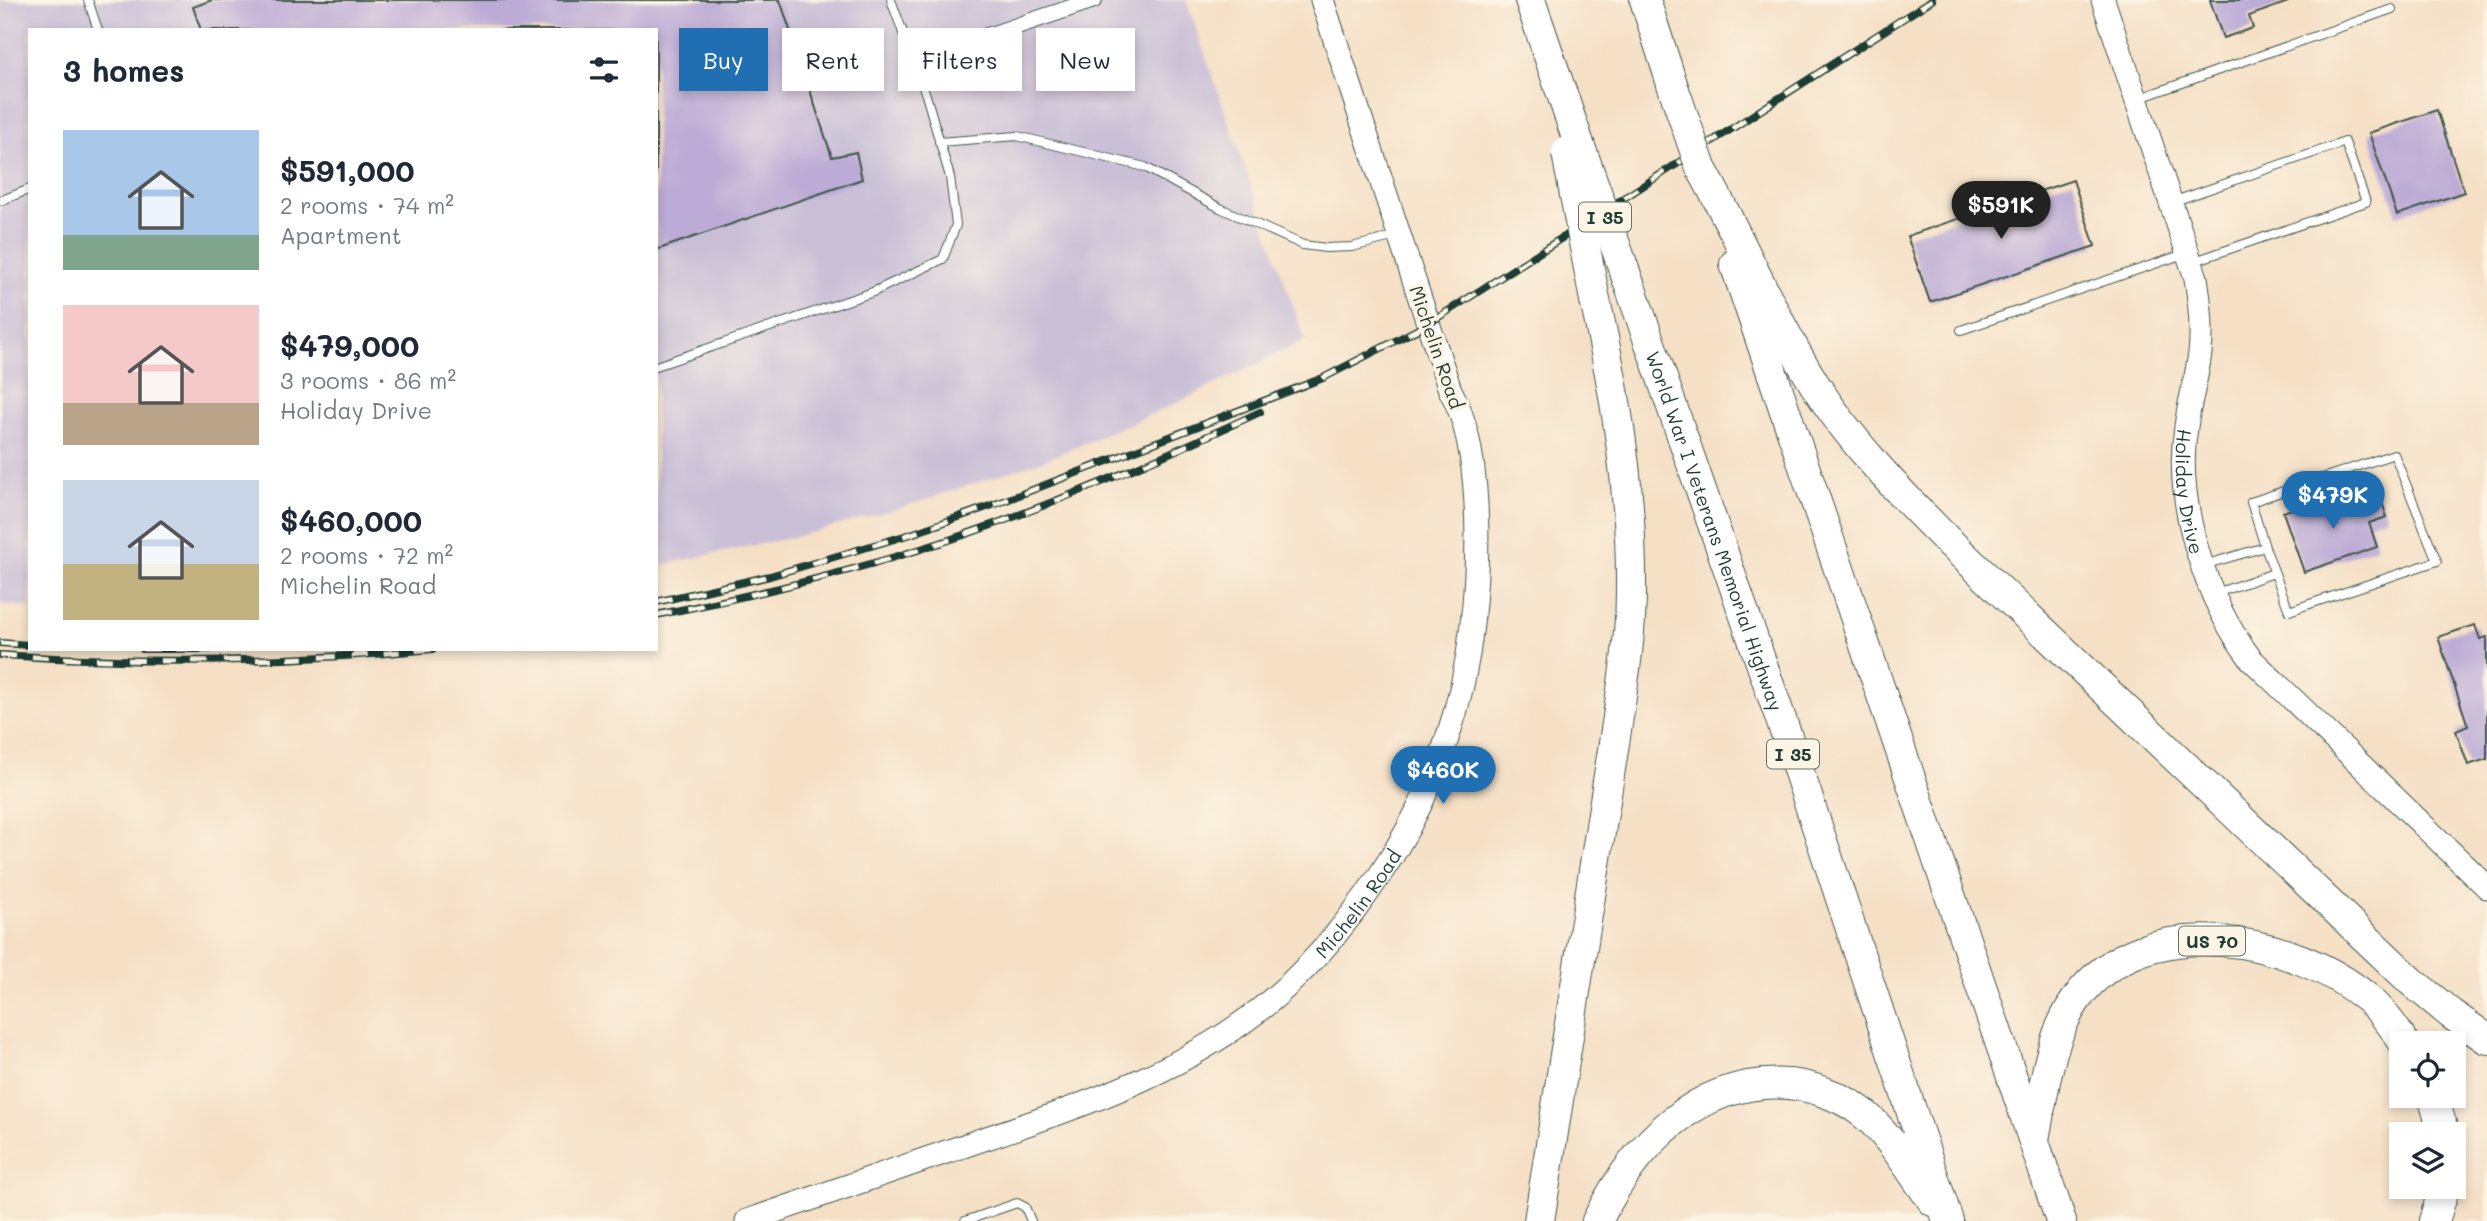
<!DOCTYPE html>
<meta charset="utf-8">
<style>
body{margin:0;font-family:Mali,sans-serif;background:#f2f2f3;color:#1f2937;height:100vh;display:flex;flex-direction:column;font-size:26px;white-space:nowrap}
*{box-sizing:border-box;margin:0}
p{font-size:23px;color:#747a83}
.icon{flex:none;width:38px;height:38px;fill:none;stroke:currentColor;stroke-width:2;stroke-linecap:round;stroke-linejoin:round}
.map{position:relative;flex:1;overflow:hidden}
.panel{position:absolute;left:28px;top:28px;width:630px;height:623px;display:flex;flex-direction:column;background:#fff;border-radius:0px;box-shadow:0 4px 10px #0003}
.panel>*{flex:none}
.guide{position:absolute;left:679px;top:28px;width:665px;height:63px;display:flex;gap:14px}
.controls{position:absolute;left:2389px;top:1031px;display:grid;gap:14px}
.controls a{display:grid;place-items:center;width:77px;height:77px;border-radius:0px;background:#fff;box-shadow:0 4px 10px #0003;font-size:35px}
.price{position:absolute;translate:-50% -60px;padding:0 16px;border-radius:24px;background:#1f6fb2;color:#fff;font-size:23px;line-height:46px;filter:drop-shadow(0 2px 4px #0008)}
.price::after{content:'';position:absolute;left:50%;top:42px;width:21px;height:16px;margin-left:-10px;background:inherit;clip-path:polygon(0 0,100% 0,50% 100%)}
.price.current{background:#222;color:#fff}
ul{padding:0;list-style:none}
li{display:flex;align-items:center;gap:21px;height:175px;padding:0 35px}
li span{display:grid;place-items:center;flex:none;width:196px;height:140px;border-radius:0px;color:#555}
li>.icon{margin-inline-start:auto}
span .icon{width:84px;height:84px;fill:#fffc;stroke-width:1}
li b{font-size:30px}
h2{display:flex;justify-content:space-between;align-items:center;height:84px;padding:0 35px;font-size:30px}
.tag{padding:0 24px;border-radius:0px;background:#fff;box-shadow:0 4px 10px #0003;font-size:24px;line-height:63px}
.tag.current{background:#1f6fb2;color:#fff}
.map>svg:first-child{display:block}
.industrial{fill:#c9bfd7}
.building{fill:#bcabd6}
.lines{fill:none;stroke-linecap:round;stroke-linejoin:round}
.lane-casing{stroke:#3f554a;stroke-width:10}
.street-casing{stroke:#3f554a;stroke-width:18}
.secondary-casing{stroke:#3f554a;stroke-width:25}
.highway-casing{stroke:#3f554a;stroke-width:32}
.lane{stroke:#fff;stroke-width:8}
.street{stroke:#fff;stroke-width:16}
.secondary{stroke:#fff;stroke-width:23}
.highway{stroke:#fff;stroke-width:30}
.rail-casing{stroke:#1f3d34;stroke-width:8}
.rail{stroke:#fcf5e5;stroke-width:5;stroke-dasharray:16;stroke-linecap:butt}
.highway-bridge-casing{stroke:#3f554a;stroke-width:32;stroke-linecap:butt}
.highway-bridge{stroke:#fff;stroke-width:30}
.labels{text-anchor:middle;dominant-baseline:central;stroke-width:7;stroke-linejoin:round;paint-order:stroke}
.shield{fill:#fcf5e5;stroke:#617469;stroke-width:2}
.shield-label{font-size:18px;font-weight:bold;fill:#1f3d34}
.street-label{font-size:19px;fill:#1f3d34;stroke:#fcf5e5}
</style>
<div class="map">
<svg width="2487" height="1221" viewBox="0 0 2487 1221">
<rect width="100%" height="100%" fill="#fcf5e5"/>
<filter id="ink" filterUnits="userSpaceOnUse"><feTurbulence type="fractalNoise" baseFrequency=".0143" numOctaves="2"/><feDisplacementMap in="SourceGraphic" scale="14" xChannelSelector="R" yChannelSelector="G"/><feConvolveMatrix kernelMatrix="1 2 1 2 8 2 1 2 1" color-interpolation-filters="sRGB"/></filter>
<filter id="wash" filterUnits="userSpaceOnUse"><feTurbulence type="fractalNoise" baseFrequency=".00686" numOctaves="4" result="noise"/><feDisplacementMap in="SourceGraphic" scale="28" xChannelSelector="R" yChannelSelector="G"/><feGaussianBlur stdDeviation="1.57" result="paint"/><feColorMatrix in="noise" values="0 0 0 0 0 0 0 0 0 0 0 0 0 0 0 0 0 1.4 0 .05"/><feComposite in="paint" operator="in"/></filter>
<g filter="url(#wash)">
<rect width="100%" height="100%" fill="#f5e0c6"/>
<path class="industrial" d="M0 0H1186L1305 340 1173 405 1045 460 900 508 799 536 656 566V30H30V607L0 604Z"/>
<g id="blocks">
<g class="building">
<path d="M212 0H780L832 157 856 152 862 179 656 250V30H201L193 7Z"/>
<path d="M2210 0H2288V2L2249 16 2253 28 2223 38Z"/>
<path d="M2437 110 2464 192 2397 215 2369 133Z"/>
<path d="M2073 180 2095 246 1930 302 1907 236Z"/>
<path d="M2379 494 2387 517 2369 523 2377 547 2304 572 2283 512 2321 499 2326 512Z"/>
<path d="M2475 625 2480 639 2487 637V759L2468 765 2456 731 2468 726 2438 637Z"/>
</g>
</g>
</g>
<g filter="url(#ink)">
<use href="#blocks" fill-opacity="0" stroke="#3f554a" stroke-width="2"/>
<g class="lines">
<defs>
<g id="lane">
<path d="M88 0 98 30"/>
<path d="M2137 99 2392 9"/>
<path d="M939 142 1017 136 1145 167 1220 208 1303 245 1326 248 1352 247 1396 236"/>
<path d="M0 201 30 189"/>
<path d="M2172 202 2345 142 2366 202 2192 262"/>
<path d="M1961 330 2187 253"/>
<path d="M656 366 873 292 943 259 956 225 950 177 926 95 891 0"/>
<path d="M2394 454 2437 561 2289 611 2265 547 2251 502Z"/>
<path d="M2204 565 2265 547"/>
<path d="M2216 593 2274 573"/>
<path d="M965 1221 1017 1203 1025 1207 1031 1221"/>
</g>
<path id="street" d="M913 61 1094 0"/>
<g id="secondary">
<path id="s1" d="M2103 0 2196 278C2200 303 2203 328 2200 353 2197 378 2189 402 2186 427 2174 501 2205 600 2251 659L2487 887"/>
<path id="s2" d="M747 1221C824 1194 901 1168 978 1141 1081 1106 1191 1070 1275 997 1322 956 1361 906 1394 853 1436 784 1464 704 1472 624 1479 560 1483 446 1450 390L1322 0"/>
</g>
<g id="highway">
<path d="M1530 0 1579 144"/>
<path d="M1645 0 1672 84"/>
<path d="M1701 168C1741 239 1772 316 1815 385 1851 442 1898 491 1946 539L2411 981 2451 1014 2487 1039"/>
<path d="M1735 264 2061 1221"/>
<path id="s3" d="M1631 289 1793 754 1948 1221"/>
<path d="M2433 1096 2444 1134"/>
<path d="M2034 1139C2044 1091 2048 1038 2078 997 2143 908 2293 936 2367 998 2382 1010 2394 1027 2404 1043"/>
<path d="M1539 1221 1615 737C1622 689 1631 639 1631 590 1632 492 1616 395 1595 300"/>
<path d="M1597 1221C1634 1146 1698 1077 1789 1084 1818 1087 1849 1099 1871 1120 1895 1143 1913 1175 1933 1201"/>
<path d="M2434 1221 2445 1186"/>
</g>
</defs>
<use href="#lane" class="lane-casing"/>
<use href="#street" class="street-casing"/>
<use href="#secondary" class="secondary-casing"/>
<use href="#highway" class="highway-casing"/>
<use href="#lane" class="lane"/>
<use href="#street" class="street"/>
<use href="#secondary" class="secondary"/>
<use href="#highway" class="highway"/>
<defs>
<g id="rail">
<path d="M656 602 770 576 911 534 1001 502 1323 378 1428 324 1932 0"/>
<path d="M656 615C752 596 847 573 940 543 1049 507 1155 461 1260 412"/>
<path d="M0 643 30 645"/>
<path d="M143 649H210"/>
<path d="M0 655C144 664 288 663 433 649"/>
</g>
</defs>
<use href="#rail" class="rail-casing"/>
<use href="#rail" class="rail"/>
<defs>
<g id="highway-bridge">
<path d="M1672 84 1701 168"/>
<path d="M1579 144 1631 289"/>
<path d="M1567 153 1595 300"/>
</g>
</defs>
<use href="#highway-bridge" class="highway-bridge-casing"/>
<use href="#highway-bridge" class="highway-bridge"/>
</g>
</g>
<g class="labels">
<g class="shield">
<rect x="1579" y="202.5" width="52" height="29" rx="5"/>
<rect x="1767" y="739.5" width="52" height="29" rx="5"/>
<rect x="2179" y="926.5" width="66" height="29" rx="5"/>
</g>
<g class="shield-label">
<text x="1605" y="217">I 35</text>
<text x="1793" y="754">I 35</text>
<text x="2212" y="941">US 70</text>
</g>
<g class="street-label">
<text transform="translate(1437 347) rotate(71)">Michelin Road</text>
<text stroke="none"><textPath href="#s1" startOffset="509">Holiday Drive</textPath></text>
<text stroke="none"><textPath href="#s3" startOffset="256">World War I Veterans Memorial Highway</textPath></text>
<text stroke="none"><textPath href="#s2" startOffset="702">Michelin Road</textPath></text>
</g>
</g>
</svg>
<div class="controls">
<a><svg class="icon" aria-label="locate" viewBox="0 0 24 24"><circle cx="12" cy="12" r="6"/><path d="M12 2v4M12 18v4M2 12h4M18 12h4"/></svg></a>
<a><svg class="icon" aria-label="layers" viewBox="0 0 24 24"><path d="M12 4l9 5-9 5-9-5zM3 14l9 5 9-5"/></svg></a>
</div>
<b class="price current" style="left:2001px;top:241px">$591K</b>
<b class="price" style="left:2333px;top:531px">$479K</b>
<b class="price" style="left:1443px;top:806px">$460K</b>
<div class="guide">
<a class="tag current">Buy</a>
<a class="tag">Rent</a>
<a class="tag">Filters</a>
<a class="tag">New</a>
</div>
<section class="panel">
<h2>3 homes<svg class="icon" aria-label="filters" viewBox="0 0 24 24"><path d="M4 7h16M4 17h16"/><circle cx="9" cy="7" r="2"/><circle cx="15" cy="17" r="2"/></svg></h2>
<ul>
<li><span style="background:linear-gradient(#a9c7e8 75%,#7fa58c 0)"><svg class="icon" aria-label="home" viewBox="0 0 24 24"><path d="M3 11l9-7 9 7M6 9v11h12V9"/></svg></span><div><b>$591,000</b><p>2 rooms · 74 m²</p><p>Apartment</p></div></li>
<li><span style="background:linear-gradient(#f6c9c9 70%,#b9a48a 0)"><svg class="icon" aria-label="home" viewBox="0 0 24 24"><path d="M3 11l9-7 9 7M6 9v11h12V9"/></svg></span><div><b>$479,000</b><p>3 rooms · 86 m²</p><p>Holiday Drive</p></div></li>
<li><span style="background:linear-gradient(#c9d6e8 60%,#c2b280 0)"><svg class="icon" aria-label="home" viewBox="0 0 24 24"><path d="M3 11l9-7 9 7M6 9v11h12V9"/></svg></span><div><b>$460,000</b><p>2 rooms · 72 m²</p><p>Michelin Road</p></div></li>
</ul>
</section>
</div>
